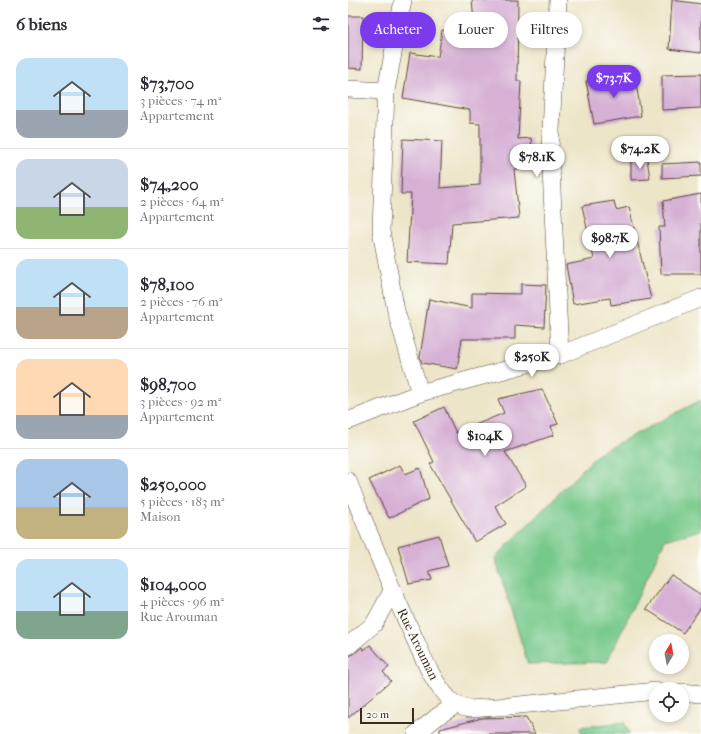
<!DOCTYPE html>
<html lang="fr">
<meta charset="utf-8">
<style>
body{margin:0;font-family:"IM FELL French Canon",serif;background:#f7f7f7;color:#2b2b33;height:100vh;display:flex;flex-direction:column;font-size:15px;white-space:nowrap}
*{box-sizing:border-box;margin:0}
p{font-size:13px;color:#7c7c81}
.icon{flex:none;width:22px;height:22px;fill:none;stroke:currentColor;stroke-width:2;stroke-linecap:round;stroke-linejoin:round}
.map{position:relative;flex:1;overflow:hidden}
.panel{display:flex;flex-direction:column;background:#fff;width:348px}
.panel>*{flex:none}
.banner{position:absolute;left:12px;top:12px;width:281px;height:36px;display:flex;gap:8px}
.needle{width:26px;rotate:10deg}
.controls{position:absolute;left:301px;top:634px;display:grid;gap:8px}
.controls a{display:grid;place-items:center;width:40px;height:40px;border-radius:50%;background:#fff;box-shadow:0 2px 6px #0003;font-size:20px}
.scale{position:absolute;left:12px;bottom:10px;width:54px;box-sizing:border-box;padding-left:4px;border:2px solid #3b2a1e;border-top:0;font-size:11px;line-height:14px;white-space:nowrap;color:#3b2a1e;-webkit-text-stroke:3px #fdfcf7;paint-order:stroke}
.price{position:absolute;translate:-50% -34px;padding:0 9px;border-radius:14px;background:#fff;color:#222;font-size:13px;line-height:26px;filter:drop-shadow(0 1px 2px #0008)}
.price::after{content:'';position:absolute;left:50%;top:24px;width:12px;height:9px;margin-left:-6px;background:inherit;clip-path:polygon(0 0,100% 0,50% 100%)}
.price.current{background:#7c3aed;color:#fff}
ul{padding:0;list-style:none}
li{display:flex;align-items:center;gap:12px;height:100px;padding:0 16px}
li+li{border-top:1px solid #e1e1e2}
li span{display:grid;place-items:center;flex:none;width:112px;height:80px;border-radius:12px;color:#555}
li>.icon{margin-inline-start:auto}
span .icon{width:48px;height:48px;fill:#fffc;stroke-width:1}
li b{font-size:17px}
h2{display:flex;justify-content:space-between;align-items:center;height:48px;padding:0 16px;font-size:17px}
.chip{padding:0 14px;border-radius:18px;background:#fff;box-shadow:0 2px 6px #0003;font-size:14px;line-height:36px}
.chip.current{background:#7c3aed;color:#fff}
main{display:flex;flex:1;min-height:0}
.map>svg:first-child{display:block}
.green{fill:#77c98b;stroke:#597a54}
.building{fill:#d6b0d5}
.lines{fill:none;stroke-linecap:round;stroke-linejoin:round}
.street-casing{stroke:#564638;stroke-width:18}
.street{stroke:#fff;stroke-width:17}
.labels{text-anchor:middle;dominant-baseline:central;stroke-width:3;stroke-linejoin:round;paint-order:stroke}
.street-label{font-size:13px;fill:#3b2a1e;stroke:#fdfcf7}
</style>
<main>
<section class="panel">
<h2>6 biens<svg class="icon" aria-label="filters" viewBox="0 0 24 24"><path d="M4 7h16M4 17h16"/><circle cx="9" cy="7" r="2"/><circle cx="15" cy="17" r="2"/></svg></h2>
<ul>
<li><span style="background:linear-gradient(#bfe0f5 65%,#9aa5b1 0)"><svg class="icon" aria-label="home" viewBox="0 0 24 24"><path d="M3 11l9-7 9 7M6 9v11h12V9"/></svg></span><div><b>$73,700</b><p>3 pièces · 74 m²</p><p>Appartement</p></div></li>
<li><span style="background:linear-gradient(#c9d6e8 60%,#8fb573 0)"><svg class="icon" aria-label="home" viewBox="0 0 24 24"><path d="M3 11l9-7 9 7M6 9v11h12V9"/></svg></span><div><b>$74,200</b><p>2 pièces · 64 m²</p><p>Appartement</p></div></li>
<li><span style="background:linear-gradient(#bfe0f5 60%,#b9a48a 0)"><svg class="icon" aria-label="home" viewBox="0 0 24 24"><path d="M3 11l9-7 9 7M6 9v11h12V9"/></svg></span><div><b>$78,100</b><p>2 pièces · 76 m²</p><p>Appartement</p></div></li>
<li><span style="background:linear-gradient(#ffd9b3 70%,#9aa5b1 0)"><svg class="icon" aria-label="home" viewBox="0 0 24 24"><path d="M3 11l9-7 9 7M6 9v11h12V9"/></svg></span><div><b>$98,700</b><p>3 pièces · 92 m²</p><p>Appartement</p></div></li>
<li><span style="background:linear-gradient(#a9c7e8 60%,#c2b280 0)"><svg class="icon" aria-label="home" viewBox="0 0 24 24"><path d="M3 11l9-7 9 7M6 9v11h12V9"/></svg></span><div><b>$250,000</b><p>5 pièces · 183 m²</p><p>Maison</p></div></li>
<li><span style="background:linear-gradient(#bfe0f5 65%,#7fa58c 0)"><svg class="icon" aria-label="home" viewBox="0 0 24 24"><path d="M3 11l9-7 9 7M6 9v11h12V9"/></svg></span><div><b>$104,000</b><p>4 pièces · 96 m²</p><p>Rue Arouman</p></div></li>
</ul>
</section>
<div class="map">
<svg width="353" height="734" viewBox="0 0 353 734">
<rect width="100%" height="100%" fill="#fdfcf7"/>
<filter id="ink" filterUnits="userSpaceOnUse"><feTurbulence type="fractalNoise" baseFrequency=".025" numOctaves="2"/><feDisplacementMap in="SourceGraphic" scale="8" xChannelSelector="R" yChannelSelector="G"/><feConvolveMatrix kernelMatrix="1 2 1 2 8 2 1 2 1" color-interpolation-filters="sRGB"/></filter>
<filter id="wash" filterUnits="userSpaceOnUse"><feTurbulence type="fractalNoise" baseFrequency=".012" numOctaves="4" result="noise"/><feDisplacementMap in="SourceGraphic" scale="16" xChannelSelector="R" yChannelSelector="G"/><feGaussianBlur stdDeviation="0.9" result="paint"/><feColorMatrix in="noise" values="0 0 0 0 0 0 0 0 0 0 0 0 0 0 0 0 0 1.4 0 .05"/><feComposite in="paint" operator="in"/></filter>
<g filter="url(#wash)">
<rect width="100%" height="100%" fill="#ede5c8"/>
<g class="green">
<path d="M353 400V530L317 540 259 662 180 664 147 558 251 453Z"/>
<path d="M276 722 282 734H234L232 727Z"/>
</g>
<g id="blocks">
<g class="building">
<path d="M124 0H170L169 81H173L170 139 183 138 186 167 166 169 171 218 104 223 101 264 59 262 63 194H53L55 139 94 141 92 188 132 185V124L122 123V110L55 98 62 53 90 57 94 30 127 33Z"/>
<path d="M324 0 353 4V53L321 49Z"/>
<path d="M0 16H15L14 69 0 68Z"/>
<path d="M353 74V108L314 110V75Z"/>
<path d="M287 75 293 116 246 124 238 81Z"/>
<path d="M299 159 302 179 283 180V160Z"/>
<path d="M353 162V176L314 178V164Z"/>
<path d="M353 194V274H313L311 227H317L315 201Z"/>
<path d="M266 201 268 210 281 207 303 299 263 305 262 298 225 304 218 265 246 259 234 206Z"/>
<path d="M173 284 198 285 196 327 167 325V339H114L109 369 74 363 72 357 81 299 124 308V293L173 294Z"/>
<path d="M194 389 210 424 203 426 206 435 157 452 178 486 147 506 158 524 127 542 82 464 86 462 66 421 96 407 108 433 156 413 150 399Z"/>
<path d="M52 465 57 474 72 468 81 499 41 518 21 480Z"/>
<path d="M91 535 100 566 81 571 84 580 61 584 50 546Z"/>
<path d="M323 575 353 595V607L335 633 298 609Z"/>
<path d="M22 645 41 667 35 672 43 681 0 718V656L6 654 14 647 16 650Z"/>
<path d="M178 717 187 734H92V729L134 718Z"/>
</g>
</g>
</g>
<g filter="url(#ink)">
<use href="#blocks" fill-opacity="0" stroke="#564638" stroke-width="1"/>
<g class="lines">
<defs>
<g id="street">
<path d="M55 0 38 91 33 231 48 311 72 393"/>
<path d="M210 0 202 149 212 355"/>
<path d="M0 89 38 91"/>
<path d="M0 421 72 393 212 355 353 298"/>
<path d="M0 481C21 533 41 585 65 635 75 657 84 681 101 699 107 705 113 708 122 709L162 706 308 691"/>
<path d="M0 646 26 624 44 591"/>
<path d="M334 692 353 694"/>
<path d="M68 734 90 716 108 705"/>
</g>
</defs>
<use href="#street" class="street-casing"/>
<use href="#street" class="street"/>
</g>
</g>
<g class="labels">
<g class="street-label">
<text transform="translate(70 644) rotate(64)">Rue Arouman</text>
</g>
</g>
</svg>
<div class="controls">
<a><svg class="needle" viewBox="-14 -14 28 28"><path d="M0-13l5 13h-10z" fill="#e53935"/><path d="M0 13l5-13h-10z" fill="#7c7c81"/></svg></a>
<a><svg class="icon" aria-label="locate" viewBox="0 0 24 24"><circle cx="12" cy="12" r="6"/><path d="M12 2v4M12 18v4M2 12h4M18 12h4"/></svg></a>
</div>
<div class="scale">20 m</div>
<b class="price current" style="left:266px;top:99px">$73.7K</b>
<b class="price" style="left:292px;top:170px">$74.2K</b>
<b class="price" style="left:189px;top:178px">$78.1K</b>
<b class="price" style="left:262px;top:259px">$98.7K</b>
<b class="price" style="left:184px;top:378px">$250K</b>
<b class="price" style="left:137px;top:457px">$104K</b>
<div class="banner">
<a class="chip current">Acheter</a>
<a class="chip">Louer</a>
<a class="chip">Filtres</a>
</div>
</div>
</main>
